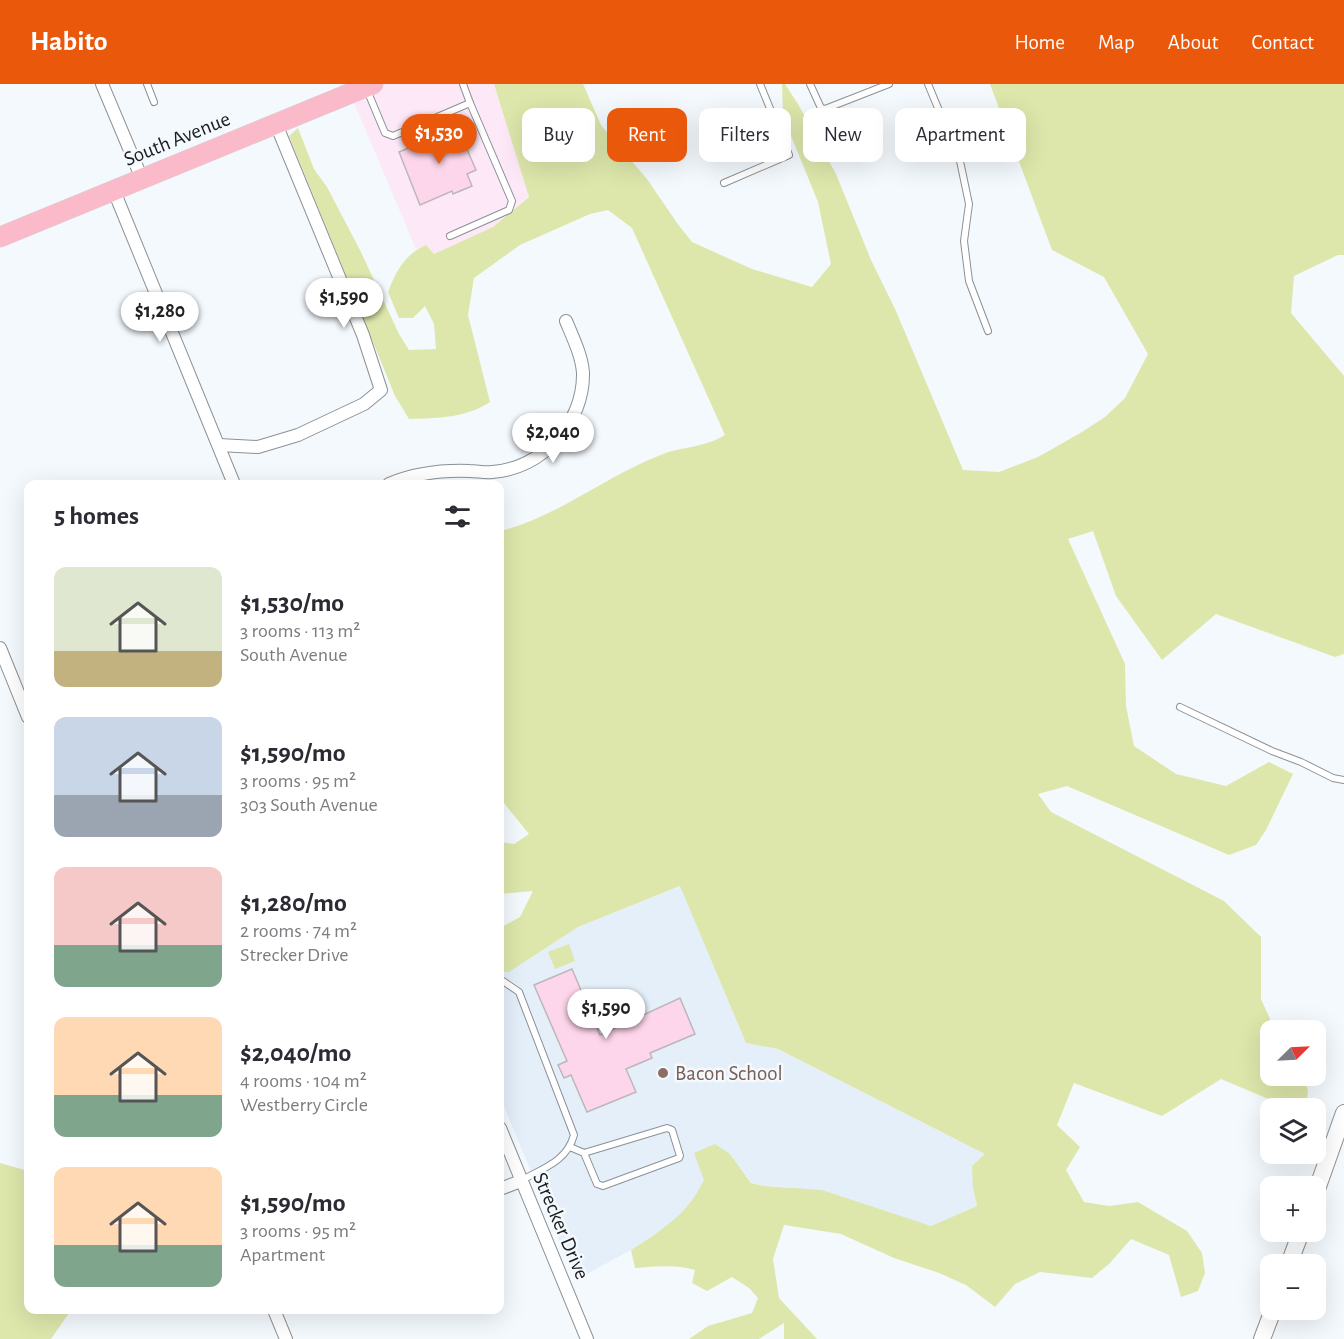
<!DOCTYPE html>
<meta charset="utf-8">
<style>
body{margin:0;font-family:"Alegreya Sans",sans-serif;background:#f7f7f7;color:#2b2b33;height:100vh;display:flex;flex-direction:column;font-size:22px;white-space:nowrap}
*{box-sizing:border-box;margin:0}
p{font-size:20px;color:#7c7c81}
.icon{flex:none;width:33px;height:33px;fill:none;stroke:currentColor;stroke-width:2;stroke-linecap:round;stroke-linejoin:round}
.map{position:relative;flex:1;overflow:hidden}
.drawer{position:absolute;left:24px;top:396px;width:480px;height:834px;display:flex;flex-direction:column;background:#fff;border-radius:12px;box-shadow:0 6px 24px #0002}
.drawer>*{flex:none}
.hud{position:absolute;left:522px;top:24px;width:570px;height:54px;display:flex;gap:12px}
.needle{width:39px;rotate:66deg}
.buttons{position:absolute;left:1260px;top:936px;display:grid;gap:12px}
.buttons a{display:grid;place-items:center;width:66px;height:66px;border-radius:12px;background:#fff;box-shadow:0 6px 24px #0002;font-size:30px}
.price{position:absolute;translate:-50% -51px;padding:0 14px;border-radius:21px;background:#fff;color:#222;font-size:20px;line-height:39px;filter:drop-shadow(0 2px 3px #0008)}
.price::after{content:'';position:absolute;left:50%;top:36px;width:18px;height:14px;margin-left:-9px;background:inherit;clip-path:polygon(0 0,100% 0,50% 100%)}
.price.active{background:#ea580c;color:#fff}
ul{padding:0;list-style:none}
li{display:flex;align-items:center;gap:18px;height:150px;padding:0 30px}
li span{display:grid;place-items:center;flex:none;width:168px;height:120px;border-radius:12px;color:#555}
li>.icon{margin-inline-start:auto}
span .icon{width:72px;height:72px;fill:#fffc;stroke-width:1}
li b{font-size:26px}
h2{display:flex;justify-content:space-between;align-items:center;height:72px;padding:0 30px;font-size:26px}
.tag{padding:0 21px;border-radius:12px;background:#fff;box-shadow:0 6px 24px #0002;font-size:21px;line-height:54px}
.tag.active{background:#ea580c;color:#fff}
header{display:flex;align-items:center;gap:36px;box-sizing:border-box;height:84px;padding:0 30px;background:#ea580c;color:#fff}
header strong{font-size:28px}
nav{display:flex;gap:33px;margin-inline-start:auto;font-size:21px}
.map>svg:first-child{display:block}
.commercial{fill:#fce8f7}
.built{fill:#e4effa}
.green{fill:#dde7ab}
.building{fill:#fed6eb;stroke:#beb7ba;stroke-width:1.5}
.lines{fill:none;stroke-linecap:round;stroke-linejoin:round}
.service-casing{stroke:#8c9195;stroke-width:8}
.minor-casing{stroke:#8c9195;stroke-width:14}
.tertiary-casing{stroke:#8c9195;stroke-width:18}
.primary-casing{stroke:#d6d6d7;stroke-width:21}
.service{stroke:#fff;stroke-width:6}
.minor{stroke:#fff;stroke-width:12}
.tertiary{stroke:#fff;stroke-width:16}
.primary{stroke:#fabac9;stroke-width:20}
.education-dot{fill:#8d6e63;stroke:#f4f9fe;stroke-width:2}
.labels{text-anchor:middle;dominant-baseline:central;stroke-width:5;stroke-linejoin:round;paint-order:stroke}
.street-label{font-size:21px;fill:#1b1d1f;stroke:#f4f9fe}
.education-label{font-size:21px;fill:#785e54;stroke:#f4f9fe;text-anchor:start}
</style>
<header>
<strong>Habito</strong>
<nav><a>Home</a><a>Map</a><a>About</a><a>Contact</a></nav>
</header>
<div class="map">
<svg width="1344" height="1255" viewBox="0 0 1344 1255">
<rect width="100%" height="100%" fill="#f4f9fe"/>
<path class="commercial" d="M387 0H494L529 112 493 143 434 170 426 161 416 165 352 14Z"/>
<path class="built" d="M681 802 746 959 778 965 985 1070 973 1104 977 1122 931 1142 789 1103 764 1102 751 1098 730 1070 705 1096 695 1114 671 1139 631 1166 576 1196 500 1013V888H509L578 843Z"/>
<g class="green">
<path d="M494 0H583L601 41 647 95 677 139 692 158 752 185 812 203 831 180 818 118 783 32 782 0H785L798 20 836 90 871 176 896 227 963 386 999 388 1038 373 1082 348 1105 333 1125 314 1148 270 1104 193 1052 166 990 0H1344V171H1338L1294 192 1291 229 1344 292V570L1335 573 1216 530 1162 576 1116 512 1093 447 1068 455 1125 580 1126 622 1134 662 1176 690 1226 702 1269 678 1293 690 1266 746 1256 761 1229 771 1067 702 1038 710 1051 728 1224 817 1261 853V915L1275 946H1270V992H1303L1308 1006 1306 1024H1290L1221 995 1162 1032 1074 999 1057 1041 1080 1063 1066 1086 1084 1118 1109 1122 1138 1118 1187 1147 1202 1169 1205 1189 1198 1207 1181 1213 1169 1171 1131 1155 1109 1180 1092 1194 1040 1188 1015 1200 995 1223 966 1201 939 1189 894 1174 841 1150 784 1141 773 1175 779 1214 817 1255H784V1239L759 1255H689L708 1242 752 1229 758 1214 749 1204 732 1193 707 1207 692 1199 695 1186C676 1180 654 1183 635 1184L631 1166C663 1145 687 1131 704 1096L694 1069 715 1060 730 1070 751 1099 764 1102 822 1106 931 1142 977 1122 973 1104 972 1082 985 1070 778 965 746 959 680 802 578 843 509 888H500V844L520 833 533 807 500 810V758L514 760 529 750 500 714V447C558 433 607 391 663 370 684 362 704 364 725 351L632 144 608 126 590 130 520 161 474 194 468 231 490 318C466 334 438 334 409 335L395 312 289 52 298 44 314 85 327 103 360 166 399 250 409 266 436 265 434 240 425 222 413 234H399L388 208C396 187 405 170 426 161L434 170 493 143 529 113Z"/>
<path d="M569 860 575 877 555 885 548 868Z"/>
<path d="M0 1079 28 1087V1226H71L51 1255H0Z"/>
</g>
<g class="building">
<path d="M456 40 476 86 467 90 472 102 453 110 452 107 420 121 399 68 431 55 433 47H441Z"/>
<path d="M572 885 600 951 680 914 695 950 650 969 652 974 626 985 636 1008 587 1028 571 991 564 994 558 981 567 977 534 901Z"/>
</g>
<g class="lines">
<defs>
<g id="service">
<path d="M147 0 154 18"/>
<path d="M810 0 821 24 825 25 889 0"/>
<path d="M928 0 960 77 969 120 964 157 969 197 988 247"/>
<path d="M367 6 385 49 393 52 470 19 463 0"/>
<path d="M724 99 789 71 760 0"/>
<path d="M450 152 509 126 512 117 470 19"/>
<path d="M1180 623 1272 667 1301 678 1333 694 1344 696"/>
<path d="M500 895 519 908 574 1051C567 1077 544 1084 522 1096"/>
<path d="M570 1063 584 1069 667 1044 672 1046 680 1072 679 1074 603 1102 597 1100 584 1069"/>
</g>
<g id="minor">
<path d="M102 0 142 95"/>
<path d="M114 107 234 400"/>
<path d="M219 361 258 363 298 351 364 320 381 306 363 251 276 40"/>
<path d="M389 400C415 389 442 386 470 387 477 387 485 389 492 388 542 385 584 339 583 289 582 272 573 254 566 237"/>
<path d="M0 564 28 633"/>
<path d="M500 1044 587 1255"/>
<path d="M500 1105 521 1097"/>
<path d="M274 1226 286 1255"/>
</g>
<g id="tertiary">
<path d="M1316 1108 1344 1029"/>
<path d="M1289 1180 1301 1148"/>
<path d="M1262 1255 1273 1226"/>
</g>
<path id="primary" d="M0 153 373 0"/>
</defs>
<use href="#service" class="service-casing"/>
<use href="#minor" class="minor-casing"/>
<use href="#tertiary" class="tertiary-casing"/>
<use href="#primary" class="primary-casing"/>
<use href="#service" class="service"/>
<use href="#minor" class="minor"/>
<use href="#tertiary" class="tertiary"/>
<use href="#primary" class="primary"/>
</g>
<circle class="education-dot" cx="663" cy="989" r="6"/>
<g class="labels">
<g class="street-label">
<text transform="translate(177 55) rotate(-22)">South Avenue</text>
<text transform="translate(561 1142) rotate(67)">Strecker Drive</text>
</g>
<g class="education-label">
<text x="675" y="989">Bacon School</text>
</g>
</g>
</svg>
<div class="buttons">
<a><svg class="needle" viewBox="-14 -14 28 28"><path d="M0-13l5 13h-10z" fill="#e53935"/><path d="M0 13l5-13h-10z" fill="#7c7c81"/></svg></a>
<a><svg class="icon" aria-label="layers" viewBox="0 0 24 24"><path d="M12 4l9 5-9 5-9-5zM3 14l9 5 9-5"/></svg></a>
<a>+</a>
<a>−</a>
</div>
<b class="price active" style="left:439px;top:81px">$1,530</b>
<b class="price" style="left:344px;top:245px">$1,590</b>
<b class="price" style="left:160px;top:259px">$1,280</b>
<b class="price" style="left:553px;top:380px">$2,040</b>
<b class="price" style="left:606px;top:956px">$1,590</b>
<div class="hud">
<a class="tag">Buy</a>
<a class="tag active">Rent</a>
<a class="tag">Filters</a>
<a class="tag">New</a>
<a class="tag">Apartment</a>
</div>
<section class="drawer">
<h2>5 homes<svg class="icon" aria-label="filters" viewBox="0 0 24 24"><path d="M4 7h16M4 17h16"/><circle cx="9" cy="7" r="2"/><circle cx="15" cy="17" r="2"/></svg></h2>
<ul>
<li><span style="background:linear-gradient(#dfe7d0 70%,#c2b280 0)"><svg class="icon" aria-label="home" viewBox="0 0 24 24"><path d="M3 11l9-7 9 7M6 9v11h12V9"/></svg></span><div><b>$1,530/mo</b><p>3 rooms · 113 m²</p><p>South Avenue</p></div></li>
<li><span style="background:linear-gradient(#c9d6e8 65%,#9aa5b1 0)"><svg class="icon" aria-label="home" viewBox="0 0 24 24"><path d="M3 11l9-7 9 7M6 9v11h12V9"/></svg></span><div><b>$1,590/mo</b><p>3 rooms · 95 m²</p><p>303 South Avenue</p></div></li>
<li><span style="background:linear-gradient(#f6c9c9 65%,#7fa58c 0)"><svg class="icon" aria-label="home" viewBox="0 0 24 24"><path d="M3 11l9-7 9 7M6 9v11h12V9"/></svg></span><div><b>$1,280/mo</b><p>2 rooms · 74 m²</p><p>Strecker Drive</p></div></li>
<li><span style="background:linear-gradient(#ffd9b3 65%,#7fa58c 0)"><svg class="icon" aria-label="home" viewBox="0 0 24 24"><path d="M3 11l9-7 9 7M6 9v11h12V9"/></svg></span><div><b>$2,040/mo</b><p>4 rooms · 104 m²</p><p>Westberry Circle</p></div></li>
<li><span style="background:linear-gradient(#ffd9b3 65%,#7fa58c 0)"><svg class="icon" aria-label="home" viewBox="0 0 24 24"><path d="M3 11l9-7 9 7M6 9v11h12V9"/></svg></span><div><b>$1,590/mo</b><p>3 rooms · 95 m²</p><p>Apartment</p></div></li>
</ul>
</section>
</div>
